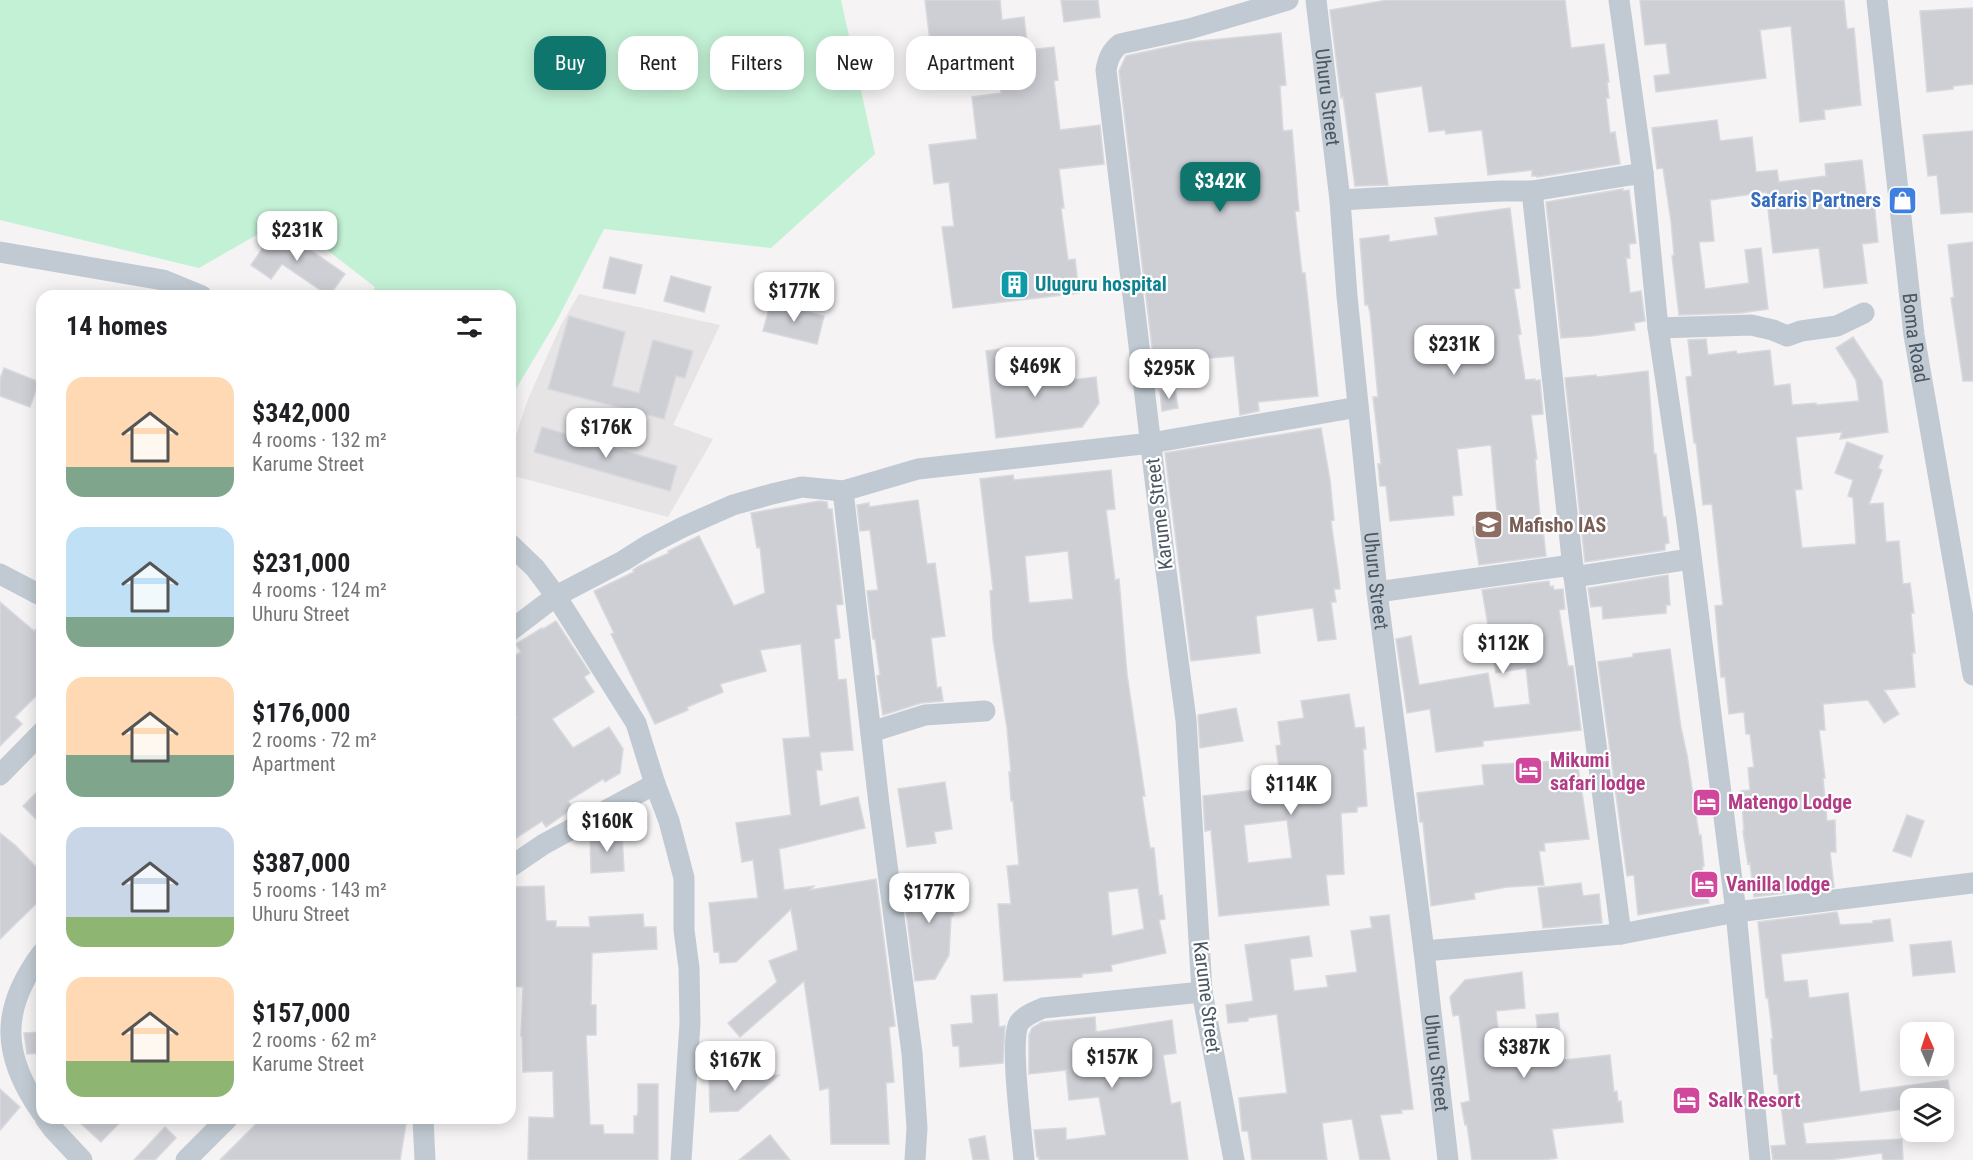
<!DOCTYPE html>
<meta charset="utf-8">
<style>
body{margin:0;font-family:"Roboto Condensed",sans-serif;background:#f2f2f2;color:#202124;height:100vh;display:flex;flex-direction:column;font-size:22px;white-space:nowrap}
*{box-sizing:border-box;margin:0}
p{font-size:20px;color:#757577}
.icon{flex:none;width:33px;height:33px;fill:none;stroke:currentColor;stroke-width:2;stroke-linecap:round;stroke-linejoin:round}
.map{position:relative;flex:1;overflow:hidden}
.drawer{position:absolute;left:36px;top:290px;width:480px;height:834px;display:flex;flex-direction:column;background:#fff;border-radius:18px;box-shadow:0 3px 15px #0003}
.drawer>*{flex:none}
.banner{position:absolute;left:534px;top:36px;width:570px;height:54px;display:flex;gap:12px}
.needle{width:39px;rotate:357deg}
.tools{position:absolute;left:1900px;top:1022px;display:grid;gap:12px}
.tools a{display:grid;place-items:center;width:54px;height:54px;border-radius:12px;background:#fff;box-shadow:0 3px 15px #0003;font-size:30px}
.price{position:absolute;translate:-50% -51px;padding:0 14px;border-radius:12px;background:#fff;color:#222;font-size:20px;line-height:39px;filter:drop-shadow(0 2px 3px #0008)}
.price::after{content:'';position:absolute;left:50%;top:36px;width:18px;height:14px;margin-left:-9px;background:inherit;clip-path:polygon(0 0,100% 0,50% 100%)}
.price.current{background:#0f766e;color:#fff}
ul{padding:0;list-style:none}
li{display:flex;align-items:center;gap:18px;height:150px;padding:0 30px}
li span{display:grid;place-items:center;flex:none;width:168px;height:120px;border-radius:18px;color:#555}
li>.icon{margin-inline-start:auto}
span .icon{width:72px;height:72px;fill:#fffc;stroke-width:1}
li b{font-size:26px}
h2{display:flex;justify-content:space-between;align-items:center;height:72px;padding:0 30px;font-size:26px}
.pill{padding:0 21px;border-radius:18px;background:#fff;box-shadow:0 3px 15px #0003;font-size:21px;line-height:54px}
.pill.current{background:#0f766e;color:#fff}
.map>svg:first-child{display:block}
.education{fill:#e6e4e5}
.green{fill:#c3f1d5}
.building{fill:#cdcfd5;stroke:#d7d9de;stroke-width:1.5;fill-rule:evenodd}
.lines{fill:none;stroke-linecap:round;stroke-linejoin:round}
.street{stroke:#c1cad2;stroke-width:21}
.labels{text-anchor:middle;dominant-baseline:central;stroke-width:4.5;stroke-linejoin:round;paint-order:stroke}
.street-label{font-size:20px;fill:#4a5661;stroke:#fff}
.shop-label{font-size:20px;font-weight:bold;fill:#366cbe;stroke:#fff;text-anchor:end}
.culture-label{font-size:20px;font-weight:bold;fill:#0d838f;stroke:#fff;text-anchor:start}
.education-label{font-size:20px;font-weight:bold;fill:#785e54;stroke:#fff;text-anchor:start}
.hotel-label{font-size:20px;font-weight:bold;fill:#b23c85;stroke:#fff;text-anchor:start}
</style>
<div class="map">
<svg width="1973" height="1160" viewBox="0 0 1973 1160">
<rect width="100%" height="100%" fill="#f5f3f3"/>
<path class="education" d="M579 294 720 325 673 425 713 439 668 517 510 475V453L528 399 561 325Z"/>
<path class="green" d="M0 0H841L875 154 771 248 604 229 557 320 510 399V296L371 295 375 287 286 218 199 268 0 220Z"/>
<g class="building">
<path d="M925 0H1000L1002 20 1024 17 1028 50 1054 47 1058 80 1054 81 1060 130 1100 125 1104 164 1059 169 1064 208H1061L1068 260 1075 259 1079 293 953 308 942 227 954 226 949 182 934 184 929 145 977 139 972 97 1001 93 996 50 932 58Z"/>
<path d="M1061 0H1098L1100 17 1064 22Z"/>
<path d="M1387 0H1565L1571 48 1604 44 1609 82H1607L1609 98H1606L1610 133 1615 132 1620 164 1537 177V176H1532V170L1488 175 1482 130 1446 134 1445 130 1429 132 1422 86 1375 93 1388 185 1355 186 1343 97 1341 98 1330 10Z"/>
<path d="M1640 0H1844L1847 29 1854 28 1861 105 1824 110 1825 119 1800 122 1791 26 1760 30 1766 78 1656 92 1654 76 1670 74 1666 43 1645 45Z"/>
<path d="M1973 8V84L1953 86V89L1927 92 1920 11Z"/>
<path d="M1281 33 1286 85 1280 86 1283 131 1292 130 1299 211H1295L1302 273H1305L1318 396 1258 402 1259 411 1240 415 1234 356 1188 360 1190 375 1164 377 1161 359 1156 360V355H1153L1119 71 1126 56 1190 42Z"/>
<path d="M1717 120 1720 141 1752 137 1756 172 1777 170 1779 182 1826 176 1825 164 1862 160 1867 202H1874L1878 242 1862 244 1867 283 1824 288 1819 248 1773 253 1766 192 1710 200 1714 241 1699 242 1705 289 1749 283 1745 250 1761 248 1768 309 1740 313 1679 315 1672 256 1674 255 1671 221 1663 168 1657 169 1652 128Z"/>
<path d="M1973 131V212L1941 214 1937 175 1928 176 1923 135Z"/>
<path d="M1623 189V191L1629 190 1636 243 1629 244 1630 258H1626L1630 293 1641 291 1645 321 1634 323 1635 330 1591 336 1561 338 1546 202Z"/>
<path d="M1510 208 1520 288 1514 289 1521 334 1518 335 1525 380 1535 379V381L1540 380 1543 414 1531 415 1537 459H1535L1541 529H1543L1546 556 1479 565 1473 527 1498 522 1491 445 1457 449 1462 495 1452 496 1454 515 1390 521 1386 486H1380L1378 464H1381L1373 397H1378L1370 312 1368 305H1365L1360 239 1389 235V242L1438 235 1435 218Z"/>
<path d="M277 227 345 274 329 296 282 264 271 279 251 265Z"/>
<path d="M1973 242V381H1963L1951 298 1954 297 1948 245Z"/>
<path d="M610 257 642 265 635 294 603 288Z"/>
<path d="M671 276 711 287 704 312 664 301Z"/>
<path d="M771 302 824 316 817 344 763 331Z"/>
<path d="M569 316 625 332 612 386 639 393 653 340 693 351 685 378 676 376 664 419 548 389Z"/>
<path d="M1853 337 1882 381 1888 432 1840 439 1842 432 1796 437 1802 489 1795 490 1802 548 1856 544 1853 498 1848 496 1853 480 1835 473 1847 442 1883 456 1878 468 1882 470 1869 504 1883 503 1886 542 1899 541 1903 584 1910 583 1914 613H1911L1915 653H1912L1915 687 1884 690 1899 714 1884 723 1868 700 1823 704 1825 730H1819L1825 778H1823L1827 821 1835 820 1836 852H1830L1834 887 1754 897 1750 863 1748 864 1743 831H1744L1741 791 1750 790 1748 768 1754 767 1750 734H1746L1744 712 1729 714 1725 677H1721L1715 606 1723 605 1712 504 1703 505 1696 443H1694L1686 377 1692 376 1688 340 1706 339 1708 355 1736 351 1737 354 1770 350 1774 386 1790 384 1792 405 1816 403V405L1859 401 1856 380 1836 348Z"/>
<path d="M1008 348V353L1025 351 1028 385 1096 377 1099 403 1082 427 996 438 986 351Z"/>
<path d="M4 368 39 382 30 407 0 396V379Z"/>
<path d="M1648 371 1654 454H1656L1663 517H1666L1669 543 1665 544V550L1585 562 1565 378 1596 375 1597 377Z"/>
<path d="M1175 389 1178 408 1162 411 1160 391Z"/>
<path d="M542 427 677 466 670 491 534 452Z"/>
<path d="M1321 428 1330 480 1334 520 1331 521 1339 578 1340 589H1334L1336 602H1331L1336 639 1318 641 1313 608 1256 616 1260 653 1191 661 1165 453Z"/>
<path d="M1111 470 1115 509 1106 510 1115 580 1119 579 1127 674 1145 796H1142L1150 848H1154L1159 896 1162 895 1165 919 1159 920 1166 953 1111 965 1112 971 1082 974V977L1004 981 998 904H1011L1007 866 1019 865 1013 801H1011L1009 772H1011L1007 728 993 639 990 591 993 590 980 479 1013 475 1014 480ZM1068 551 1073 599 1029 603 1025 556ZM1138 888 1144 929 1112 936 1108 892Z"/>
<path d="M918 500 927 564 935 563 945 636 931 638 937 688 941 687 943 701 921 703 883 715 877 676 880 675 875 639H873L867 591 878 590 870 530 860 531 857 505 869 503V507Z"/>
<path d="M819 501 827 502 828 509H832L843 604 836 605 840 638 834 639 838 680 846 679 853 750 820 752 822 770H816L820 806 858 797 865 828 779 849 784 890 814 886 810 890 876 879 895 1026 889 1027 894 1082 886 1083 889 1144H831L829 1088 820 1090 804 981 740 1037 728 1023 777 982 769 961 798 950 791 909 736 962 720 963 719 952H714L709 903 758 898 753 860 742 862 736 823 791 815 783 739 810 737 801 644 760 650 766 671 720 684 723 692 687 707 688 710 655 724 611 634 614 633 594 591 634 572 633 570 639 566 669 553 668 551 699 536 734 606 765 593 760 547 757 548 751 513Z"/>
<path d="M1668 575 1670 605H1666V613L1603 619 1602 606 1591 607 1588 588Z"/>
<path d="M1549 581 1550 587 1553 586 1554 590 1563 589 1565 609 1559 610 1568 666H1573L1581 730 1483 741V746L1436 752 1430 709 1407 713 1396 639 1411 636 1419 685 1488 673 1494 708 1530 704 1526 668 1496 673 1482 590Z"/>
<path d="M0 602 34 631 42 623V690L15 717 22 724 0 746Z"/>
<path d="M556 621 590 673 584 677 594 692 552 719 573 748 609 727 623 749 620 773 605 782 603 779 568 801 573 808 546 827 542 821 510 842V722L517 718 510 708V659L521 652 516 644 542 628 543 629Z"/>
<path d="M1670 649 1681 728 1687 755 1699 835H1701L1704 866 1702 867 1709 903 1638 915 1634 875 1627 876 1598 662 1633 657V654Z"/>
<path d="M1349 694 1355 728 1364 727 1366 749H1363L1367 806 1357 807V812L1341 813 1344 874 1326 875 1329 905 1219 916 1211 830 1205 831 1203 796 1272 788 1271 784 1281 783 1276 746 1281 745 1278 722 1304 718 1301 701ZM1287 820 1292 858 1248 863 1244 825Z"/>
<path d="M1236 708 1243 741 1200 748 1198 715Z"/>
<path d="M1577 760 1589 839 1544 843 1545 851H1539L1544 885 1507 887 1474 893 1475 899 1431 906 1423 822H1420L1417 793 1484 785 1482 765Z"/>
<path d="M945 782 952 829 934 832 936 843 907 847 898 789Z"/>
<path d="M42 787V825L23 806Z"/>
<path d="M1907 815 1924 821 1911 857 1893 851Z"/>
<path d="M0 833 15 845 42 873V898L0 939Z"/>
<path d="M622 833 624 871 591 873 590 835Z"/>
<path d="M954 878 953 916H951L949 955 935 979 915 981 902 880Z"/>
<path d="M1581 883 1583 896 1599 894 1602 923 1543 928 1538 888Z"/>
<path d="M544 886 546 921H556V927H590L589 917 643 914 644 927H656L657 949 592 953 591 1005H596V1035H586L590 1125H603L604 1134H634V1116H637L638 1112V1084H658V1160H528L529 1117 554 1118 553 1071 523 1072 522 1036H521L523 987 510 986V887Z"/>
<path d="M1837 912 1840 925 1873 923V921L1890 919 1893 941 1781 954 1784 982 1807 980 1809 998 1848 993 1860 1092 1948 1080 1951 1098H1911V1108L1803 1123 1806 1144 1902 1139 1903 1160H1883L1882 1153 1829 1160H1773L1771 1146 1786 1145 1777 1074H1774L1771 1039H1773L1768 998H1766L1758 922Z"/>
<path d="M1389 915 1413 1109 1401 1110 1402 1113 1380 1115 1390 1160H1360L1352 1119 1322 1123 1327 1160H1252L1248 1131H1242L1239 1098 1287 1093 1277 1014 1248 1018V1021L1228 1023 1226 1005 1253 1001 1245 945 1309 936 1312 956 1290 959 1294 991 1328 987 1326 976 1357 972 1351 931 1372 928 1370 917Z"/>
<path d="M1951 941 1955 972 1913 976 1910 945Z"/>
<path d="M1522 972 1525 1008 1496 1011 1501 1055 1540 1050 1536 1015 1558 1013 1563 1060 1610 1055 1614 1092 1617 1091 1618 1102 1621 1101 1623 1122 1552 1129 1557 1158 1543 1160H1472L1467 1125H1465L1461 1103 1470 1101 1459 1015 1453 1016 1450 997 1465 980Z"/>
<path d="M997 994 999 1027 1005 1026 1003 1063 960 1067 959 1046H953L951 1025 973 1023 971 996Z"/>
<path d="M1095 1017 1096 1032 1172 1020 1176 1053 1163 1055 1171 1104 1180 1102 1188 1160H1039V1157H1037L1034 1130 1066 1128V1140L1106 1135 1099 1097 1069 1100 1066 1070 1029 1074V1035L1032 1028 1042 1022Z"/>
<path d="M42 1032V1053L27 1054 24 1033Z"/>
<path d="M779 1075 738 1111 710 1112 709 1078Z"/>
<path d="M0 1089 20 1107 0 1130Z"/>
<path d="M75 1118H124L101 1142Z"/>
<path d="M262 1118H407L400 1160H220Z"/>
<path d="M165 1127 176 1138 155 1160H134Z"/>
<path d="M770 1135 790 1160H739Z"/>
<path d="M985 1136 989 1160H973L969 1139Z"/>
</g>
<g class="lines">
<g class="street">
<path id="s1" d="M1316 0 1340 200 1347 296 1377 592 1424 951 1448 1160"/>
<path d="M1619 0 1643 173 1658 328 1686 516 1736 912 1760 1160"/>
<path id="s2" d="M1877 0 1914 335 1973 675"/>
<path d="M1532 191 1574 577 1621 934"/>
<path d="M1340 200 1501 191H1532L1643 173"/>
<path d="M0 252 163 280 202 296"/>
<path d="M1658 328 1751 325 1773 330 1787 336 1801 331 1837 326 1864 313"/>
<path d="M843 491 879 804 912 1053 917 1128 915 1160"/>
<path d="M510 544 535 568 556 596 636 723 655 784 669 821 684 878V930L689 968 690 1023 681 1160"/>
<path d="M0 574 42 596"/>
<path d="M1377 592 1572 565 1574 577 1690 559"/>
<path d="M510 631 556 596 623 561 650 544 683 527 733 505 772 494 802 487 843 491 918 469 1151 443 1358 407"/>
<path d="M871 732 925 715 985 711"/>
<path d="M0 775 42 732"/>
<path d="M510 867 544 844 655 784"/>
<path d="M1424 951 1621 934 1736 912 1973 883"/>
<path d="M42 953C0 1009 1 1055 42 1113"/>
<path d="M45 1118 53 1129 82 1160"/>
<path d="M423 1118 425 1160"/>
<path d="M186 1160 228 1118"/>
<path d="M1024 1160C1022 1135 1009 1041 1019 1023 1025 1015 1034 1012 1043 1008L1202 992"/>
<path d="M1234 1160 1202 992 1186 720 1165 563 1106 70C1108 59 1111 51 1120 44L1189 29 1288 0"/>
</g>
</g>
<defs>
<symbol id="shop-square" viewBox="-11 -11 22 22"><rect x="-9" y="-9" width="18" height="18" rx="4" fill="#3f7fe0" stroke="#fff"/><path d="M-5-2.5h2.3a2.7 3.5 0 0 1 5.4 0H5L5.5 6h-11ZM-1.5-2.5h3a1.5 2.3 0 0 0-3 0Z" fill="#fff"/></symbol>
<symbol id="building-square" viewBox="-11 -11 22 22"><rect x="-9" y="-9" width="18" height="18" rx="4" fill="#0f9aa8" stroke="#fff"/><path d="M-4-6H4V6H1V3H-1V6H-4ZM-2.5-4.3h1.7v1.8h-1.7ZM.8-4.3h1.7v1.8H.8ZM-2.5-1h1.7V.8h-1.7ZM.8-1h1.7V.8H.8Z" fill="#fff"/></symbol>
<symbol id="school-square" viewBox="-11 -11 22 22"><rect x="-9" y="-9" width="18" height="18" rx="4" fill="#8d6e63" stroke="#fff"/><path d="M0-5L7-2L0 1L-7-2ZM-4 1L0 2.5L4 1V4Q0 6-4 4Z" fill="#fff"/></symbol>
<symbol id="hotel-square" viewBox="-11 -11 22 22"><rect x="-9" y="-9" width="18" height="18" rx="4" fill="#d1479c" stroke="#fff"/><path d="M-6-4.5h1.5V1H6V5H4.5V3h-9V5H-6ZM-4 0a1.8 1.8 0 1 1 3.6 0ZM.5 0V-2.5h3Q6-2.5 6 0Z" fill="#fff"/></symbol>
</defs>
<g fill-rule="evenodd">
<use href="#shop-square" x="1886" y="184" width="33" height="33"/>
<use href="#building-square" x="998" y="268" width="33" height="33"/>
<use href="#school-square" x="1472" y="508" width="33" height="33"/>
<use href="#hotel-square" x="1512" y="754" width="33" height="33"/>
<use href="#hotel-square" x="1690" y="786" width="33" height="33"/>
<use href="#hotel-square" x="1688" y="868" width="33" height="33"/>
<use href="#hotel-square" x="1670" y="1084" width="33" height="33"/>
</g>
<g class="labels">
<g class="street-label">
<text stroke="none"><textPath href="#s1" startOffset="98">Uhuru Street</textPath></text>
<text stroke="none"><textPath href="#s2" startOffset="340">Boma Road</textPath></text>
<text transform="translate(1159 514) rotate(-97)">Karume Street</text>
<text stroke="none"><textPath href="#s1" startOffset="584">Uhuru Street</textPath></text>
<text transform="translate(1207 997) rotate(83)">Karume Street</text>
<text stroke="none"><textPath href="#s1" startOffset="1070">Uhuru Street</textPath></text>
</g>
<g class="shop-label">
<text x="1881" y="200">Safaris Partners</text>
</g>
<g class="culture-label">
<text x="1035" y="284">Uluguru hospital</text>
</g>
<g class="education-label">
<text x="1509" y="525">Mafisho IAS</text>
</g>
<g class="hotel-label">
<text x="1550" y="760">Mikumi<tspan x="1550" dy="23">safari lodge</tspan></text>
<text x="1728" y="802">Matengo Lodge</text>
<text x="1726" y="884">Vanilla lodge</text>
<text x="1708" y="1100">Salk Resort</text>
</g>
</g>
</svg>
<div class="tools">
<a><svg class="needle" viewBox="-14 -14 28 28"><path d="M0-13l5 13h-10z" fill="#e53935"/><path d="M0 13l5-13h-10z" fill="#757577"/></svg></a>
<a><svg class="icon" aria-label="layers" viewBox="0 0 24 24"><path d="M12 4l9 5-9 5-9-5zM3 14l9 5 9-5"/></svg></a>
</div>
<b class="price current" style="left:1220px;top:213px">$342K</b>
<b class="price" style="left:297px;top:262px">$231K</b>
<b class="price" style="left:794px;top:323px">$177K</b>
<b class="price" style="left:1454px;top:376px">$231K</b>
<b class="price" style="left:1035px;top:398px">$469K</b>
<b class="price" style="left:1169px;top:400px">$295K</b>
<b class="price" style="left:606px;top:459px">$176K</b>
<b class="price" style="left:1503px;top:675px">$112K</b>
<b class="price" style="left:1291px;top:816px">$114K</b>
<b class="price" style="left:607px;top:853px">$160K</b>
<b class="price" style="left:929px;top:924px">$177K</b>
<b class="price" style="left:1524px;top:1079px">$387K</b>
<b class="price" style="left:1112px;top:1089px">$157K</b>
<b class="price" style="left:735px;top:1092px">$167K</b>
<div class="banner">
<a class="pill current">Buy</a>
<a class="pill">Rent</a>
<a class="pill">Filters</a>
<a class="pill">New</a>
<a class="pill">Apartment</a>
</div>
<section class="drawer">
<h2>14 homes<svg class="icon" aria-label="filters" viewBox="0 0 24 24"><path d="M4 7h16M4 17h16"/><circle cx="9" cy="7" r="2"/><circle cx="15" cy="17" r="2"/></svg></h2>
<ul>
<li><span style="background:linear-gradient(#ffd9b3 75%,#7fa58c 0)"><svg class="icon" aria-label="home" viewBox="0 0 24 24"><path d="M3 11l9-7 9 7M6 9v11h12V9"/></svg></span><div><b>$342,000</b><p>4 rooms · 132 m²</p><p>Karume Street</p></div></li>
<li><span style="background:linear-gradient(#bfe0f5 75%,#7fa58c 0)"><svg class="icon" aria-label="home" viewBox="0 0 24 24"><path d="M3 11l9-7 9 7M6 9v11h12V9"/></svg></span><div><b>$231,000</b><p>4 rooms · 124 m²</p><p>Uhuru Street</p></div></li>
<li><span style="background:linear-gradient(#ffd9b3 65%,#7fa58c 0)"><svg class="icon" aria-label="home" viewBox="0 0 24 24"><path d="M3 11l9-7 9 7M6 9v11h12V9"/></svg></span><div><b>$176,000</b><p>2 rooms · 72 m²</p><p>Apartment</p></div></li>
<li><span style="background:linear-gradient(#c9d6e8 75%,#8fb573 0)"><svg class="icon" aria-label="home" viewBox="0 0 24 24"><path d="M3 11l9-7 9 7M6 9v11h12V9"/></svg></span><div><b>$387,000</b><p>5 rooms · 143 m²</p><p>Uhuru Street</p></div></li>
<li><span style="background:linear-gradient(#ffd9b3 70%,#8fb573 0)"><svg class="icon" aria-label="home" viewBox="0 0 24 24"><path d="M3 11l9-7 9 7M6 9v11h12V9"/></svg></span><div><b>$157,000</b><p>2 rooms · 62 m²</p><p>Karume Street</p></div></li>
</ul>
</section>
</div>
